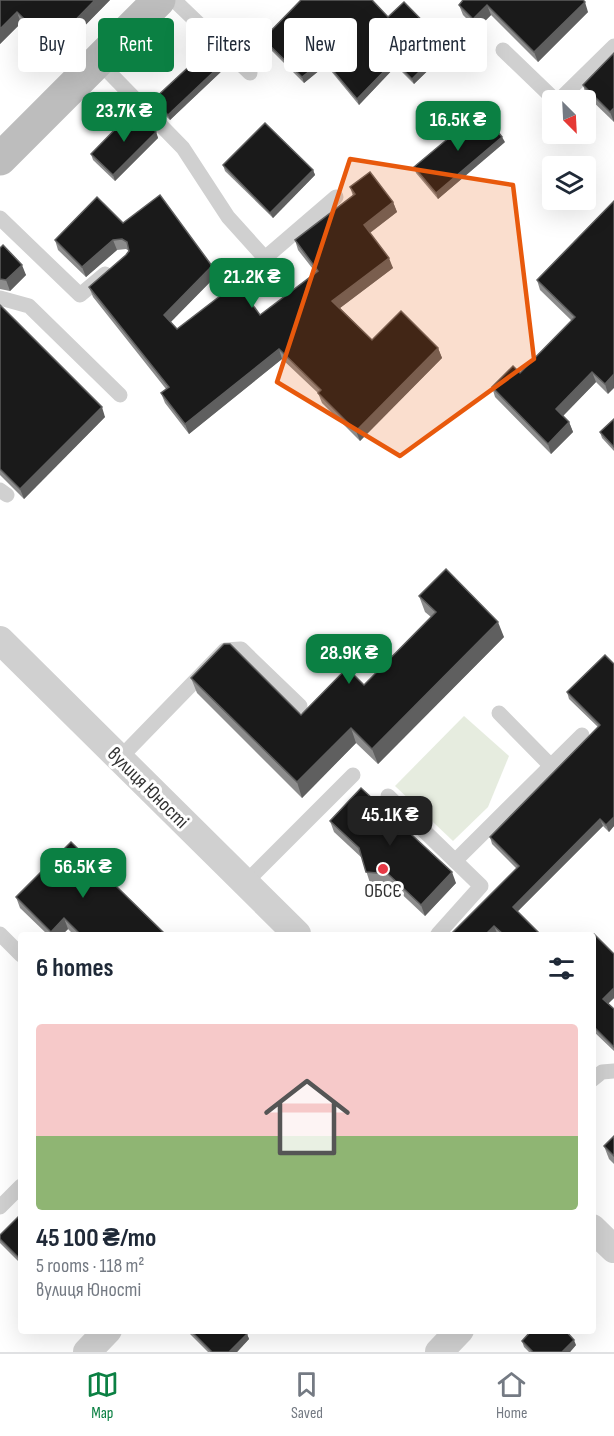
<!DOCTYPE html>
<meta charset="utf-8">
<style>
body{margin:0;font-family:"Sofia Sans Condensed",sans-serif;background:#f2f2f3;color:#1f2937;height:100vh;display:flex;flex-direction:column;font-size:22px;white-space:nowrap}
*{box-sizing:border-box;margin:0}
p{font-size:20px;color:#747a83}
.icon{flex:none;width:33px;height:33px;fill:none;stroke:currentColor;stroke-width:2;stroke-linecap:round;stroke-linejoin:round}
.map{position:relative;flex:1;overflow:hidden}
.sheet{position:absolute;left:18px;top:932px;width:578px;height:402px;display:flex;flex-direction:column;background:#fff;border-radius:6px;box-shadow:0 6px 24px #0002}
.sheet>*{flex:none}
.banner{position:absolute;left:18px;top:18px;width:579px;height:54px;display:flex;gap:12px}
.needle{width:39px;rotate:156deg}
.buttons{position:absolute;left:542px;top:90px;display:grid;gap:12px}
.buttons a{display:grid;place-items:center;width:54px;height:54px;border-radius:6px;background:#fff;box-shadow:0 6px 24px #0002;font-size:30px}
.price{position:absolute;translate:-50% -51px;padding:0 14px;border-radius:12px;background:#0b8043;color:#fff;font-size:20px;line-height:39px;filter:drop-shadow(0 2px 3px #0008)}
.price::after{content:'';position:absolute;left:50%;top:36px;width:18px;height:14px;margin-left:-9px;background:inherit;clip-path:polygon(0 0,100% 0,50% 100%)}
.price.current{background:#222;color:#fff}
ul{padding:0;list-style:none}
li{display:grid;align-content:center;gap:12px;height:318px;padding:0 18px}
li span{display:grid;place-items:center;height:186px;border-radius:6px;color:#555}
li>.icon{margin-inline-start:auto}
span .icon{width:108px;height:108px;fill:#fffc;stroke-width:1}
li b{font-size:26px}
h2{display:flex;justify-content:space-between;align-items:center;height:72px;padding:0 18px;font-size:26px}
.pill{padding:0 21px;border-radius:6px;background:#fff;box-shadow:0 6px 24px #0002;font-size:21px;line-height:54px}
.pill.current{background:#0b8043;color:#fff}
.tabs{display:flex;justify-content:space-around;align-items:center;height:84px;border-top:2px solid #e0e1e3;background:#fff;font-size:16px;color:#747a83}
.tabs a{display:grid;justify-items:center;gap:3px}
.tabs .current{color:#0b8043}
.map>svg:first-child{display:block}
.green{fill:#e6ecdf}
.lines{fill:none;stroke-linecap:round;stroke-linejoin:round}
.lane{stroke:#d0d0d0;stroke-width:15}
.street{stroke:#d0d0d0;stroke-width:28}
.secondary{stroke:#bdbdbd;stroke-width:33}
.wall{fill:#8c8c8c}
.shaded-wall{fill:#5f5f5f}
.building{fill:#1a1a1a;stroke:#5f5f5f;stroke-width:1.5}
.marked{fill:#e8590c;fill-opacity:0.2;stroke:#e8590c;stroke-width:4.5;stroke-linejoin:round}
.poi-dot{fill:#e63946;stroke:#fff;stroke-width:2}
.labels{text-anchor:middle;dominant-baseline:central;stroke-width:6;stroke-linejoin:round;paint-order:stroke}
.street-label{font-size:20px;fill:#333;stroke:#fff}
.poi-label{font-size:20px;fill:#333;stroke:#fff}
</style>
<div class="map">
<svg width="614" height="1352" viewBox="0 0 614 1352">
<rect width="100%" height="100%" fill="#fff"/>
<path class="green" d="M464 716 509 756 488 807 453 841 395 786Z"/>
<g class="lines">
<g class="lane">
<path d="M174 0 250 73"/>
<path d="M503 50 555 100"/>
<path d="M98 61 183 148 228 217 283 278"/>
<path d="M559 100 614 46"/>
<path d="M0 218 80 295 105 274"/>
<path d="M265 258 336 197"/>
<path d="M0 298 29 306 120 395"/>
<path d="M0 490 7 495"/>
<path d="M499 713 551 766"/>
<path d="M119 759 225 650 241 649 300 706"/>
<path d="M388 796 481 886 438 934"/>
<path d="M455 861 582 735"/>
<path d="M245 883 353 775"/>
<path d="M0 934 21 955"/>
<path d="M592 1080 602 1072 614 1071"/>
<path d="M0 1207 21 1186"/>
</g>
<g class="street">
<path d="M0 640 297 934"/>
<path d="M592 1228 614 1249"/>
<path d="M87 1352 108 1330"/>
<path d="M439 1352 460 1330"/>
</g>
<path class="secondary" d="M0 159 159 0"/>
</g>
<g class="wall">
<path d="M0 0H110L55 56 21 23 0 44Z"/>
<path d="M463 0 588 12 538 62 491 15 477 29 463 15 459 5Z"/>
<path d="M388 17 448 51 414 84 396 66 359 105 326 65 304 83 265 44 263 39Z"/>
<path d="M614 53V122L586 95 583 85Z"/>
<path d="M226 67 170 120 155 106 153 100Z"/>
<path d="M156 132 158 138 115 181 93 160 91 154Z"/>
<path d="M505 142 438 199 416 173 414 167Z"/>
<path d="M223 165 313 170 315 175 273 218 225 171Z"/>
<path d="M350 187 393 202 397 212 370 233 393 268 340 308 372 340 438 348 442 358 360 441 322 403 318 393 282 359 189 434 165 403 161 393 166 389 93 297 89 287 126 255 129 251 126 249 117 250 86 277 58 250 55 240 123 223 216 276 170 322 177 329 260 315 316 273 298 250 295 240 353 196Z"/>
<path d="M614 201 608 394 596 382 563 416 569 422 573 432 551 454 495 397 492 387 520 373 572 321 540 290 537 280Z"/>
<path d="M0 248 26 275 10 291 0 289Z"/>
<path d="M0 305 105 417 24 499 0 475Z"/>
<path d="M614 419V451L602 438 600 432Z"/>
<path d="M419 596 504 637 378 764 356 743 302 798 197 693 191 678 301 715 364 685 431 617 425 612Z"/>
<path d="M614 664V826L609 832 603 826 517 912 540 934H498L497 933 495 934H451L517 869 492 844 490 837 598 727 569 699 567 692Z"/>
<path d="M330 821 456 883 425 916 392 885 370 883 362 858 334 832Z"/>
<path d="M16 897 165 934H73L68 929 63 934H47L20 908Z"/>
<path d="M592 936 614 954V998L608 1003 614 1009V1051L592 1030Z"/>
<path d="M614 1136V1164L609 1159 604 1146Z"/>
<path d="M21 1214V1264L0 1243V1235Z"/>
<path d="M186 1330H244L247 1334 249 1339 237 1352H208Z"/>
<path d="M522 1341 576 1345 570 1352H529L524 1347Z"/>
</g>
<g class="shaded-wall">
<path d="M95 0H110L55 56 51 45Z"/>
<path d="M585 2 588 12 538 62 534 52Z"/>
<path d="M487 5 491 15 477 29 473 19Z"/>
<path d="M17 12 21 23 0 44V29Z"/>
<path d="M446 45 448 51 414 84 412 79Z"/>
<path d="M324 60 326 65 304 83 302 77Z"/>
<path d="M394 61 396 66 359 105 357 99Z"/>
<path d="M224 62 226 67 170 120 168 115Z"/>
<path d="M614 108V122L610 112Z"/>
<path d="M156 132 158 138 115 181 113 175Z"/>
<path d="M502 137 505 142 438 199 436 193Z"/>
<path d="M313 170 315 175 273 218 270 213Z"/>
<path d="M393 202 397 212 367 235 364 225Z"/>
<path d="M113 240 117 250 86 277 82 267Z"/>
<path d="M389 258 393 268 336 311 332 301Z"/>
<path d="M22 265 26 275 10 291 6 280Z"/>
<path d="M212 266 216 276 168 325 164 315Z"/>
<path d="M438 348 442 358 360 441 356 431Z"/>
<path d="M279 349 282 359 189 434 185 424Z"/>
<path d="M592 372 596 382 560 419 556 409Z"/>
<path d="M614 374V388L608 394 605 384Z"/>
<path d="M102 407 105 417 24 499 20 489Z"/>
<path d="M569 422 573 432 551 454 548 444Z"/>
<path d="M498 622 504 637 378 764 372 749Z"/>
<path d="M351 728 356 743 302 798 297 782Z"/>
<path d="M614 817V826L609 832 606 825Z"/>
<path d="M600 819 603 826 515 914 513 907Z"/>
<path d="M452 872 456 883 425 916 421 905Z"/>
<path d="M64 918 68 929 63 934H52L51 932Z"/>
<path d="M494 926 497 933 495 934H486Z"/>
<path d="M614 988V998L606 1006 603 999Z"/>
<path d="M247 1334 249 1339 237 1352H229Z"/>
<path d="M574 1340 576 1345 570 1352H562Z"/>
</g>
<g class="building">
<path d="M0 0H95L51 45 17 12 0 29Z"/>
<path d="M301 0H372L388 17 404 2 446 45 412 79 394 61 357 99 324 60 302 77 263 39Z"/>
<path d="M463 0H583L585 2 534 52 487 5 473 19 459 5Z"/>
<path d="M210 47 224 62 168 115 153 100Z"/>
<path d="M614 53V108L610 112 583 85Z"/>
<path d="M134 110 156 132 113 175 91 154Z"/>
<path d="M481 111 502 137 436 193 414 167Z"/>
<path d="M265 123 313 170 270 213 223 165Z"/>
<path d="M370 172 393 202 364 225 389 258 332 301 372 340 401 311 438 348 356 431 318 393 321 390 279 349 185 424 161 393 169 387 89 287 126 255 129 251 127 242 122 239 113 240 82 267 55 240 97 197 123 223 160 195 212 266 164 315 177 329 237 283 260 315 318 271 295 240 355 194 350 187Z"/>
<path d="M614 201V374L605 384 592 372 556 409 569 422 548 444 492 387 513 366 520 373 575 317 537 280Z"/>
<path d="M3 245 22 265 6 280 0 279V248Z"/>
<path d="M0 305 102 407 20 489 0 469Z"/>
<path d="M614 419V447L600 432Z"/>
<path d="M446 569 498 622 372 749 351 728 297 782 191 678 224 644H230L301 715 347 668 364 685 436 612 419 596Z"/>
<path d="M605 655 614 664V817L606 825 600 819 513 907 540 934H503L494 926 486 934H451L519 866 490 837 600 725 567 692Z"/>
<path d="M361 788 452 872 421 905 388 874 366 872 359 848 330 821Z"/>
<path d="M71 842 165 934H80L64 918 51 932 16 897Z"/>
<path d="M594 934 614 954V988L603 999 614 1009V1047L592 1025V936Z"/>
<path d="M614 1136V1156L604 1146Z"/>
<path d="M21 1214V1260L0 1239V1235Z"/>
<path d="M190 1330H244L247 1334 229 1352H212Z"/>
<path d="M532 1330H565L574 1340 562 1352H533L522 1341Z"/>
</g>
<path class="marked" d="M350 159 513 185 534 359 400 456 277 382Z"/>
<circle class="poi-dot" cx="383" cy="869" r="6"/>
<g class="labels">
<g class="street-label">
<text transform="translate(148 788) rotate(45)">вулиця Юності</text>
</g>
<g class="poi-label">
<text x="383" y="891">ОБСЄ</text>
</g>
</g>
</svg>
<div class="buttons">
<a><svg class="needle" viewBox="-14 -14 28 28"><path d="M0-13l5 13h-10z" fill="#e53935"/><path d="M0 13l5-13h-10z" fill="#747a83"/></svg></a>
<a><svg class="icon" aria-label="layers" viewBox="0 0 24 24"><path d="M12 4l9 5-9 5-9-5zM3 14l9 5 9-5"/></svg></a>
</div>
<b class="price" style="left:124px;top:143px">23.7K ₴</b>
<b class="price" style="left:458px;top:152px">16.5K ₴</b>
<b class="price" style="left:252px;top:309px">21.2K ₴</b>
<b class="price" style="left:349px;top:685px">28.9K ₴</b>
<b class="price current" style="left:390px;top:847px">45.1K ₴</b>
<b class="price" style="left:83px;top:899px">56.5K ₴</b>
<div class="banner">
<a class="pill">Buy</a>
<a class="pill current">Rent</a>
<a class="pill">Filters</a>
<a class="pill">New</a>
<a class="pill">Apartment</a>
</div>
<section class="sheet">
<h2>6 homes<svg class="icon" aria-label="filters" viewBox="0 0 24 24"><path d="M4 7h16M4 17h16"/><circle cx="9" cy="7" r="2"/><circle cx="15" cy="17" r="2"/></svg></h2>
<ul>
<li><span style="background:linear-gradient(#f6c9c9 60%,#8fb573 0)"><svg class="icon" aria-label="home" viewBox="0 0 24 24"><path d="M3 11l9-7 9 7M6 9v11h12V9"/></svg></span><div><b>45 100 ₴/mo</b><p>5 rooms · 118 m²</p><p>вулиця Юності</p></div></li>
</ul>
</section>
</div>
<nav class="tabs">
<a class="current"><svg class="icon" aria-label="map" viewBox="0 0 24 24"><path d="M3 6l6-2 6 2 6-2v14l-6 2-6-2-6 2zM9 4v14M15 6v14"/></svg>Map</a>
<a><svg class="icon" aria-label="saved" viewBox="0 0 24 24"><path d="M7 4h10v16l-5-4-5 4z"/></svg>Saved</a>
<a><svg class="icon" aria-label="home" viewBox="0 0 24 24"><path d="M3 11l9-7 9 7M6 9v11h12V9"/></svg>Home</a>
</nav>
